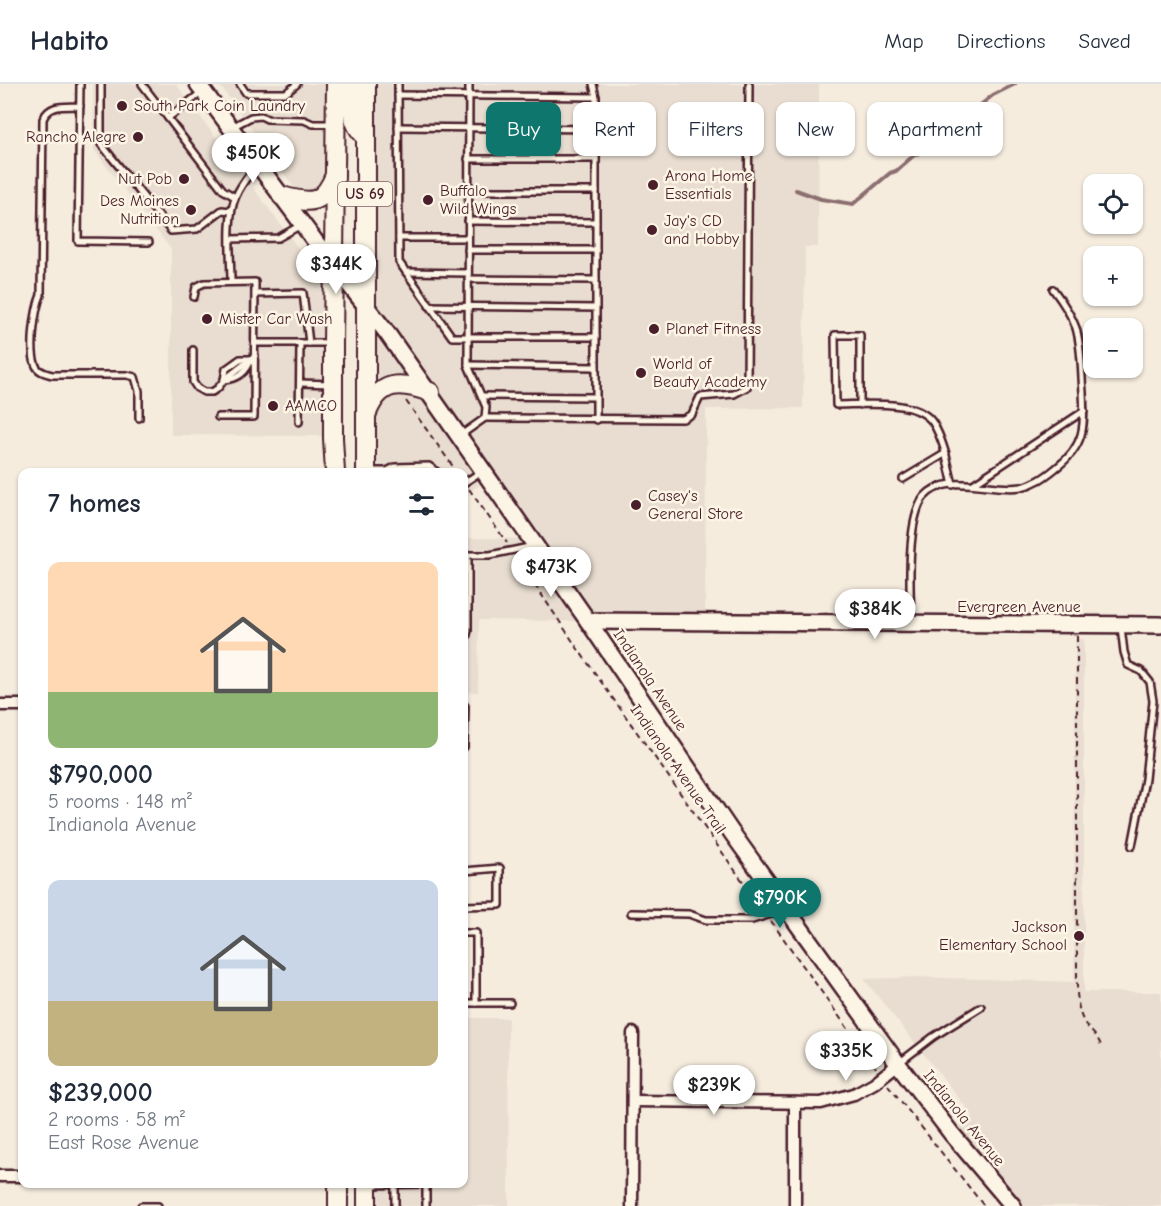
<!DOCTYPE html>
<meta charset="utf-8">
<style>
body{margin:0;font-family:"Comic Neue",sans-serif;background:#f6f6f7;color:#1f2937;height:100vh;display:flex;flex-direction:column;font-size:22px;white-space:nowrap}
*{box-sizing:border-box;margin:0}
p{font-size:20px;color:#747a83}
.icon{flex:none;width:33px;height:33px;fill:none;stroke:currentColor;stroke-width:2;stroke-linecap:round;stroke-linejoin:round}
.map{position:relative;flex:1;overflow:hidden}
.sheet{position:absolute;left:18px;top:384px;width:450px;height:720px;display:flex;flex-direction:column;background:#fff;border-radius:12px;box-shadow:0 2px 4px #0004}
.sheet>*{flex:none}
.hud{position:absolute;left:486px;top:18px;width:570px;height:54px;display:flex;gap:12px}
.tools{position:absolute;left:1083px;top:90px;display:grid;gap:12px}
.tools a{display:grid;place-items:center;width:60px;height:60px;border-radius:12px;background:#fff;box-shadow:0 2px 4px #0004;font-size:30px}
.price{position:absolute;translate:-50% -51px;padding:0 14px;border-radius:21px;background:#fff;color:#222;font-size:20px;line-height:39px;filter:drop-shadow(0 2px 3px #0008)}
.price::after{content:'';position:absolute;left:50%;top:36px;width:18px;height:14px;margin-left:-9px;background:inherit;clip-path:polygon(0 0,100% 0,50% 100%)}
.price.current{background:#0f766e;color:#fff}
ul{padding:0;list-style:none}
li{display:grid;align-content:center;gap:12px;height:318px;padding:0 30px}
li span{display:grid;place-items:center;height:186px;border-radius:12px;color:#555}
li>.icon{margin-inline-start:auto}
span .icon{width:108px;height:108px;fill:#fffc;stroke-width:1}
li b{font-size:26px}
h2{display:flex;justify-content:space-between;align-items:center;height:72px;padding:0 30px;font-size:26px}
.pill{padding:0 21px;border-radius:12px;background:#fff;box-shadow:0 2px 4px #0004;font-size:21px;line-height:54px}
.pill.current{background:#0f766e;color:#fff}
header{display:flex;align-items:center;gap:36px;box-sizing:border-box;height:84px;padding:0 30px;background:#fff;border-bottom:2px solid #e0e1e3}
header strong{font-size:28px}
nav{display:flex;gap:33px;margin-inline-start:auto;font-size:21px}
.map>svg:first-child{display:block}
.built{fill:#e8ddd0}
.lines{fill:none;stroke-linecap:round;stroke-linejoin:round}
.stream{stroke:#8c6e70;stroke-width:4}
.service-casing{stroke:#4a1f2b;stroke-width:10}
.minor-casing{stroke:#4a1f2b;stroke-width:15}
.secondary-casing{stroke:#4a1f2b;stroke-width:20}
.primary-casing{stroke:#4a1f2b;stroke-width:22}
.path{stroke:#4a1f2b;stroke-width:2;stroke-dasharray:6 4.5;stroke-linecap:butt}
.service{stroke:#fcf5e5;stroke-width:5}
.minor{stroke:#fcf5e5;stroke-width:10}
.secondary{stroke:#fcf5e5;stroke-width:15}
.primary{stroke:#fcf5e5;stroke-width:18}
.poi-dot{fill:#4a1f2b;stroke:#fcf5e5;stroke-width:2}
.labels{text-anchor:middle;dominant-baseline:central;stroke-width:5;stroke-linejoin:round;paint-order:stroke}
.shield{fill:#fcf5e5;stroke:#7f5f63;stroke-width:1.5}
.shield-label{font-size:15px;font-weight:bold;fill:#4a1f2b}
.poi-label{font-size:16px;fill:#4a1f2b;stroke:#fcf5e5;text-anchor:start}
.street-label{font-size:16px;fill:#4a1f2b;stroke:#fcf5e5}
</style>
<header>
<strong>Habito</strong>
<nav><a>Map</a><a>Directions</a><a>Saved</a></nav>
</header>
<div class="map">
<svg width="1161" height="1122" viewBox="0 0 1161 1122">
<rect width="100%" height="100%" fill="#f5ecde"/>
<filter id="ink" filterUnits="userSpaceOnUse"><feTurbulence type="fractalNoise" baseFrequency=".0167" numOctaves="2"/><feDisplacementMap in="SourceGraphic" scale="12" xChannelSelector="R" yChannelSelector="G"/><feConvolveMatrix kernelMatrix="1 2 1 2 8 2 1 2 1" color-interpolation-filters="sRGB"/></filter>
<g filter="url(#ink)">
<g class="built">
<path d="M93 0H176L318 191 323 213V352L171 351V165L94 66Z"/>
<path d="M219 0H326V94L324 100 312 110 296 106Z"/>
<path d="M367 0H819L818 163H805L803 324 706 325 705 539 479 536 478 608H464V454L530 455 490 395 464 411V388H366Z"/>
<path d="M1075 555H1084V908H1161V1122H1013L951 1049 973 1032 864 895 917 893 1074 898Z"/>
<path d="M464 934H508L509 1122H367V1100H464Z"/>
</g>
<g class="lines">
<path class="stream" d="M796 106 821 115 853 120 890 89 896 87 913 72 935 61 965 28 978 23 993 11 1015 0"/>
<defs>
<g id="service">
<path d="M80 0 78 157 149 158"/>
<path d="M101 0V60L171 147 197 145 222 126 231 127"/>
<path d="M142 0 223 106 235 113"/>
<path d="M240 0 246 9H286L297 0"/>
<path d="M398 0 399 178 452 253H596"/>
<path d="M593 0 596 13V336"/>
<path d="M398 11 596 13"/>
<path d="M80 22C65 23 50 19 43 35L41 211C35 225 29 267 36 282 39 288 45 289 52 291H127L135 293 139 307V334"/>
<path d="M168 34 202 8"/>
<path d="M232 43 251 33 261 32 267 35 304 36 313 40H333"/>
<path d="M398 43 596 45"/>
<path d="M468 75H596"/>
<path d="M468 107H596"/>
<path d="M468 137 596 138"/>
<path d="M399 154H468"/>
<path d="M231 155 278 154 301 141"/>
<path d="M468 166H596"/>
<path d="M406 188 468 189"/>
<path d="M468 195 596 196"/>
<path d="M231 198C231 174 226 134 236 112 241 100 250 90 257 80"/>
<path d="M255 210 303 209 309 259"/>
<path d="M194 213 196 203 204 199 255 198 254 333H218"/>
<path d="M429 222 596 224"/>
<path d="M255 259H329"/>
<path d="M193 266V298L197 304 204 308H212L218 304 224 296 255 272"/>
<path d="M240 275H251C247 288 237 295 224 296L226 285Z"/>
<path d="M468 281 596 283"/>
<path d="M300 299 331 300"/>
<path d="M482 312 596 313"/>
<path d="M860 321V251H835L836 321C862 321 917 314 933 339 944 357 948 380 953 401"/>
<path d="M485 334 683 335 692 330 700 313 734 310 747 303 749 0"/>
<path d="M299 338 300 259"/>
<path d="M461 351 485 334 486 323 468 281 469 0"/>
<path d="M368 387H387L395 383 429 382 437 388"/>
<path d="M903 395 946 369"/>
<path d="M464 399 482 387"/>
<path d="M973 400 1084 327"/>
<path d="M464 471H490L534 462"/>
<path d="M911 538C910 509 906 436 924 413 947 387 991 408 1021 403 1035 400 1045 393 1056 384 1085 362 1085 342 1083 308 1081 287 1082 264 1076 244 1071 230 1062 217 1053 205"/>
<path d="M1121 543 1124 568 1128 581 1141 587 1150 598 1153 617 1145 695 1132 762"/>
<path d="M464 556 466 554 468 547V471"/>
<path d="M464 621 465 622 464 663"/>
<path d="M464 787 500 784V821L464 822"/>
<path d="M631 829 689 830 706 836H752L784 826"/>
<path d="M464 849H476V919H464"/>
<path d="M476 919H510"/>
<path d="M899 979 933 953 981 923"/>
<path d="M426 1100V1122"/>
<path d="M369 1101 426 1100"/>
<path d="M395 1101V1122"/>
<path d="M141 1122H158"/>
</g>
<g id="minor">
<path d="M0 621H22"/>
<path d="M633 1017 821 1019 854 1010 874 999 898 980"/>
<path d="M0 1092H22"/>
<path d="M632 1122 633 949"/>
<path d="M795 1122V1019"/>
</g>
<g id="secondary">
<path d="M198 0 315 157 387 249 588 537 732 749 898 980 951 1049 1013 1122"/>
<path d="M588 537 1161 541"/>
</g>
<g id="primary">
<path d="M352 0C352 18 350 38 364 51"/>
<path d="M366 0V388"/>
<path d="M282 112C311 120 323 121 335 91"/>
<path d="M367 329C380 296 400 297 430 308"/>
<path d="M335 388 333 354V259L336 0"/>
<path d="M367 1100V1122"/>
<path d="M338 1122V1100"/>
</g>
</defs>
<use href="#service" class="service-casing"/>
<use href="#minor" class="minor-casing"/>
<use href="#secondary" class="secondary-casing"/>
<use href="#primary" class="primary-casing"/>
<g class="path">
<path d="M406 317 457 388"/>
<path d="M469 405 507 459"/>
<path d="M517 474 580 568 761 823"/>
<path d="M1077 552V909C1078 920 1079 931 1086 941 1093 950 1099 953 1102 965"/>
<path d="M771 837 876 984"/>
<path d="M888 1001 984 1122"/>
</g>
<use href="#service" class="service"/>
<use href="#minor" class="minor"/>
<use href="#secondary" class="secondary"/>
<use href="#primary" class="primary"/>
</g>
</g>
<g class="poi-dot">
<circle cx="122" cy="22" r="6"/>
<circle cx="138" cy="53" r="6"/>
<circle cx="184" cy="95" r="6"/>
<circle cx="653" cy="101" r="6"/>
<circle cx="428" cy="116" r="6"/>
<circle cx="191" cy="126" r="6"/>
<circle cx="652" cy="146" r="6"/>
<circle cx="207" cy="235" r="6"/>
<circle cx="654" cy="245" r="6"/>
<circle cx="641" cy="289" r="6"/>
<circle cx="273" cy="322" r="6"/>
<circle cx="636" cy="421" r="6"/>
<circle cx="1079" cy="852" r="6"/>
</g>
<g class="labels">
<rect class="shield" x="338" y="98" width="54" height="24" rx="4.5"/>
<g class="shield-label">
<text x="365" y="110">US 69</text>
</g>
<g class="poi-label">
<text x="134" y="22">South Park Coin Laundry</text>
<text x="126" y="53" text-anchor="end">Rancho Alegre</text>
<text x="665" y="92">Arona Home<tspan x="665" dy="18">Essentials</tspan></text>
<text x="172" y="95" text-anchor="end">Nut Pob</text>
<text x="440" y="107">Buffalo<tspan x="440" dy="18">Wild Wings</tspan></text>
<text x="179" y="117" text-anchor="end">Des Moines<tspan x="179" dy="18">Nutrition</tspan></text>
<text x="664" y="137">Jay's CD<tspan x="664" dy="18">and Hobby</tspan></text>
<text x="219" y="235">Mister Car Wash</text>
<text x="666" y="245">Planet Fitness</text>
<text x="653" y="280">World of<tspan x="653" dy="18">Beauty Academy</tspan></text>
<text x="285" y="322">AAMCO</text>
<text x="648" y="412">Casey's<tspan x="648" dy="18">General Store</tspan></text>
<text x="1067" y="843" text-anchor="end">Jackson<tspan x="1067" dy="18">Elementary School</tspan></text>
</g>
<g class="street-label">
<text x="1019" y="523">Evergreen Avenue</text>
<text transform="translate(650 596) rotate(56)">Indianola Avenue</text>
<text transform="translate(678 685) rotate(55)">Indianola Avenue Trail</text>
<text transform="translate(964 1034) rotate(51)">Indianola Avenue</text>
</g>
</g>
</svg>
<div class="tools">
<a><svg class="icon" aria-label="locate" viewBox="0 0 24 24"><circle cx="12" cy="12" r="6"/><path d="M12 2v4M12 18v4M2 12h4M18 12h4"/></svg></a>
<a>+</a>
<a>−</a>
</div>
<b class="price" style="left:253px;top:100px">$450K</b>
<b class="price" style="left:336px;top:211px">$344K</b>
<b class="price" style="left:551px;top:514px">$473K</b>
<b class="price" style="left:875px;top:556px">$384K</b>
<b class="price current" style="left:780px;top:845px">$790K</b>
<b class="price" style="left:846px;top:998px">$335K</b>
<b class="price" style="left:714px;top:1032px">$239K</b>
<div class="hud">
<a class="pill current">Buy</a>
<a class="pill">Rent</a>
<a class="pill">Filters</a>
<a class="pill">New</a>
<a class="pill">Apartment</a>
</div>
<section class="sheet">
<h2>7 homes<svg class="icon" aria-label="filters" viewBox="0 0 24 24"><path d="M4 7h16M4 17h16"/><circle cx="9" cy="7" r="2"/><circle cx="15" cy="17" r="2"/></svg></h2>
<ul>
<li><span style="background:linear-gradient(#ffd9b3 70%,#8fb573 0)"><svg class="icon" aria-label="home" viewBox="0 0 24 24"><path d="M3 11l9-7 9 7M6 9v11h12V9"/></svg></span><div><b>$790,000</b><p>5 rooms · 148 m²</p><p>Indianola Avenue</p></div></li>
<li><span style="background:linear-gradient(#c9d6e8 65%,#c2b280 0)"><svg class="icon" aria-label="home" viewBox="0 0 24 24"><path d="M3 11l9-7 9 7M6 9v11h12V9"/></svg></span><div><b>$239,000</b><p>2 rooms · 58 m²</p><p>East Rose Avenue</p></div></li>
</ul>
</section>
</div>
